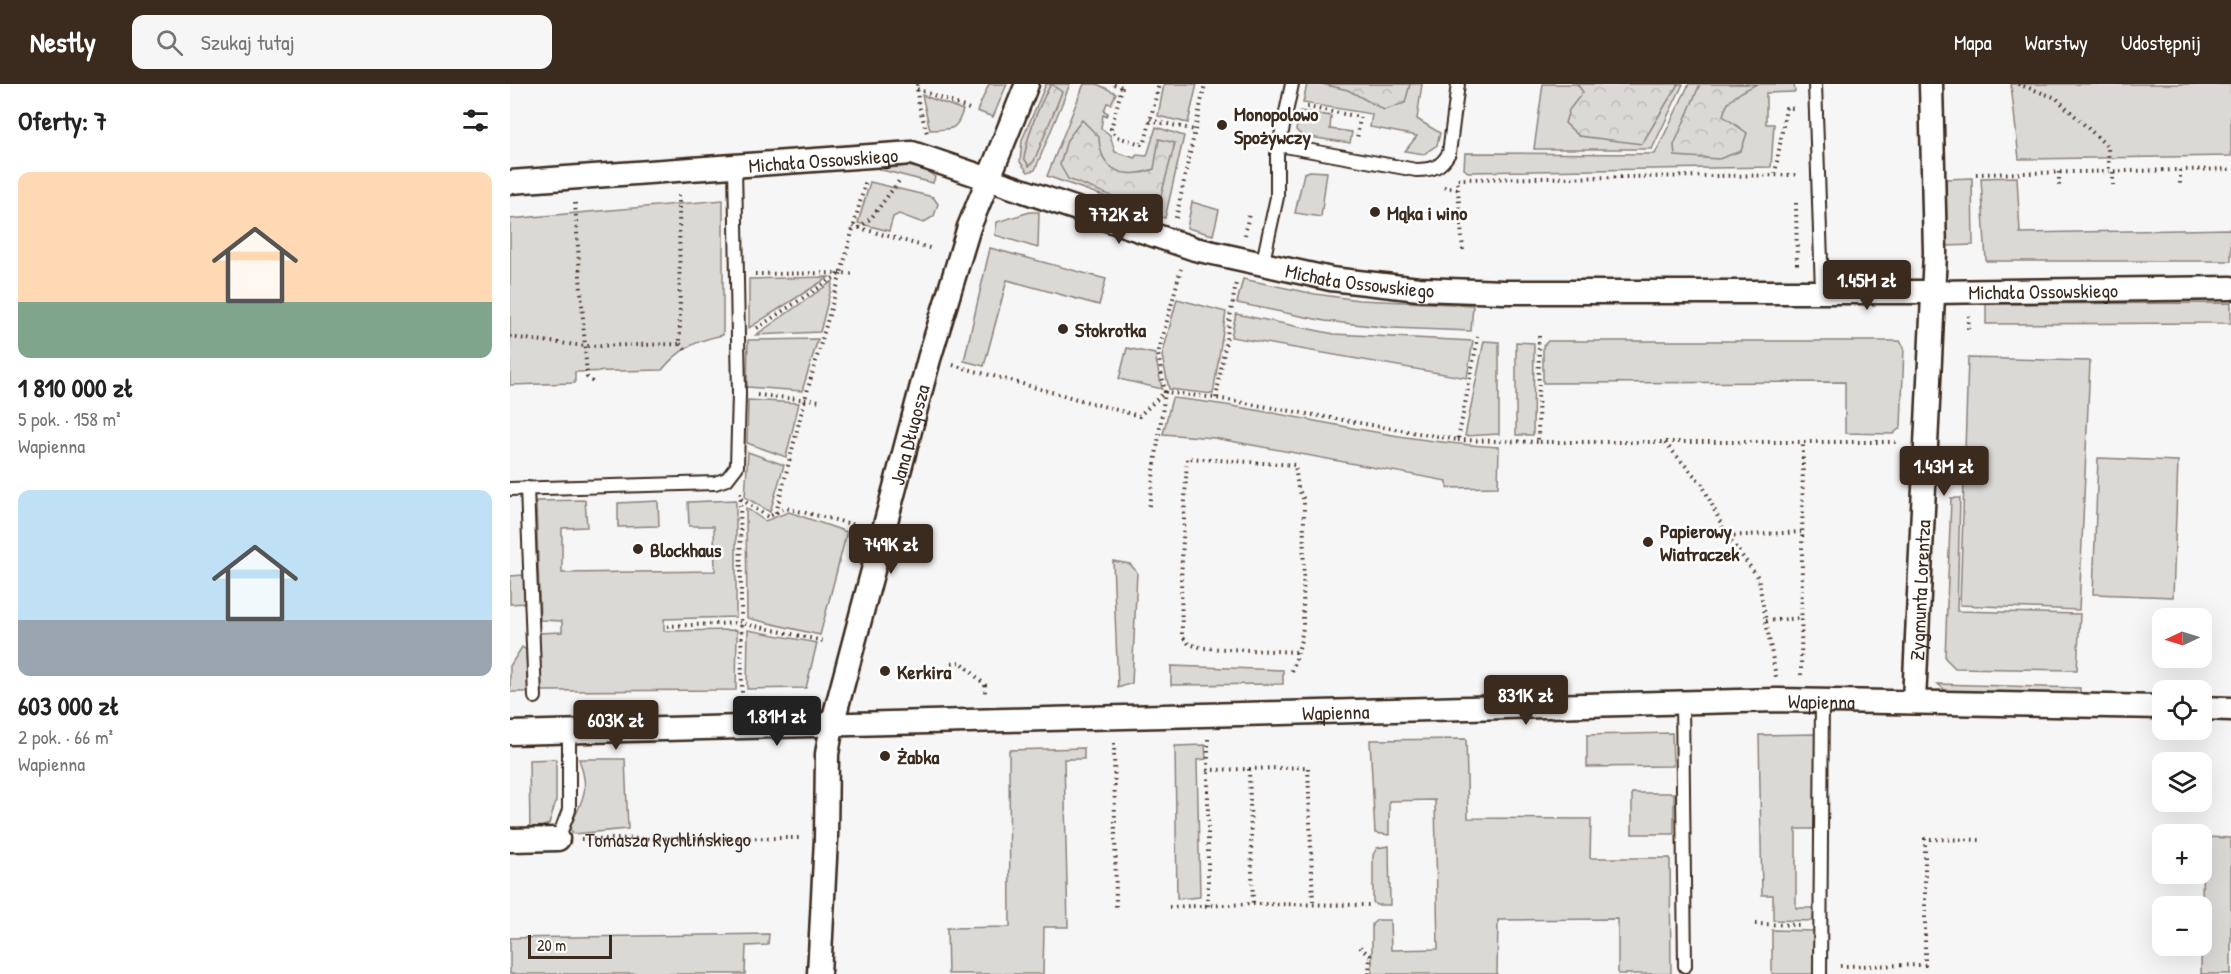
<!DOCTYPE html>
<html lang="pl">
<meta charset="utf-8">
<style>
body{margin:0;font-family:"Patrick Hand",sans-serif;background:#f6f6f6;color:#222;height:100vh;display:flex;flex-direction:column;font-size:22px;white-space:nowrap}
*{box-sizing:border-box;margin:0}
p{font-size:20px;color:#767676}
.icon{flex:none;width:33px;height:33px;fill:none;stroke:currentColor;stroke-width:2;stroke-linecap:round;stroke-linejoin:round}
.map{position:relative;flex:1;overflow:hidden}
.sheet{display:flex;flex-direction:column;background:#fff;width:510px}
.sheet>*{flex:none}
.needle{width:39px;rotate:266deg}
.buttons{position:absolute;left:1642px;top:524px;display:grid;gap:12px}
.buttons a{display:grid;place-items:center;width:60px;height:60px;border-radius:12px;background:#fff;box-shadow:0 6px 24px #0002;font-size:30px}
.scale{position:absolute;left:18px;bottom:15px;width:84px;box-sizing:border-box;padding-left:6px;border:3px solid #3b2a1e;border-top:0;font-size:16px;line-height:21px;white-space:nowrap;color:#3b2a1e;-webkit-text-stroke:4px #fff;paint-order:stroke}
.price{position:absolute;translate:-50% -51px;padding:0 14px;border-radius:6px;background:#3b2a1e;color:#fff;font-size:20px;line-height:39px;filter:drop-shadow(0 2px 3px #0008)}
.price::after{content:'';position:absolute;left:50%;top:36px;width:18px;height:14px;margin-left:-9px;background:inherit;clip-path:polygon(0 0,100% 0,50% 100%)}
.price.current{background:#222;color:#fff}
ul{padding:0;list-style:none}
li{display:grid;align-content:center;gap:12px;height:318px;padding:0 18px}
li span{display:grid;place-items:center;height:186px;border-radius:12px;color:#555}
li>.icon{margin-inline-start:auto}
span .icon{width:108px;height:108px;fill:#fffc;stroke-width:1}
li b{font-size:26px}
h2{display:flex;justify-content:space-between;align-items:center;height:72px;padding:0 18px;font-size:26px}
header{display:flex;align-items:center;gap:36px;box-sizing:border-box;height:84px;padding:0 30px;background:#3b2a1e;color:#fff}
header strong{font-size:28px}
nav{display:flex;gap:33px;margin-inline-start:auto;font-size:21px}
.search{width:420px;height:54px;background:#f6f6f6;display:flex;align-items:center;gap:15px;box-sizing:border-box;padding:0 21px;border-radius:12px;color:#767676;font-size:22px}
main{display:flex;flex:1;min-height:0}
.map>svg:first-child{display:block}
.green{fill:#dbd9d6;stroke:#8b827a;stroke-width:1.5}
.forest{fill:url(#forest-crowns);stroke:#8b827a;stroke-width:1.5}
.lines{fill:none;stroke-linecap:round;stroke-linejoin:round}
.service-casing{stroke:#3b2a1e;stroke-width:16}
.minor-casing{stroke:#3b2a1e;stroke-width:27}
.path{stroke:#3b2a1e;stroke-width:4;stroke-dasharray:1.5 4.5;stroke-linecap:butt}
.service{stroke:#fff;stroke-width:12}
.minor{stroke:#fff;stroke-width:22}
.poi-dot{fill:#3b2a1e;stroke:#fff;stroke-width:2}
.labels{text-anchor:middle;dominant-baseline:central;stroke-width:5;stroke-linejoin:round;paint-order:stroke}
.poi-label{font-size:20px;font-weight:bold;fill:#3b2a1e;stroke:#fff;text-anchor:start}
.street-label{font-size:20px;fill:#3b2a1e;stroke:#fff}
</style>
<header>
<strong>Nestly</strong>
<div class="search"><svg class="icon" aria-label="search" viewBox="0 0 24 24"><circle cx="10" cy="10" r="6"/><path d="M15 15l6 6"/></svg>Szukaj tutaj</div>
<nav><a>Mapa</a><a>Warstwy</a><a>Udostępnij</a></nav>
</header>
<main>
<section class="sheet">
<h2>Oferty: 7<svg class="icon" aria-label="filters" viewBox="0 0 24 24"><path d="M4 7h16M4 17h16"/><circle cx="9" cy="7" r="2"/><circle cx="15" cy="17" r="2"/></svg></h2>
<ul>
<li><span style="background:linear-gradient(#ffd9b3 70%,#7fa58c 0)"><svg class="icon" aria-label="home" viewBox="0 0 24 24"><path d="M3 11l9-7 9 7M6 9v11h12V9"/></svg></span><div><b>1 810 000 zł</b><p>5 pok. · 158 m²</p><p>Wapienna</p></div></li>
<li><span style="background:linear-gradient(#bfe0f5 70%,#9aa5b1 0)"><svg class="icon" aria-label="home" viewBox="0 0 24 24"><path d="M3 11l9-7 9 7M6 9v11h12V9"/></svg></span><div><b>603 000 zł</b><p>2 pok. · 66 m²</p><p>Wapienna</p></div></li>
</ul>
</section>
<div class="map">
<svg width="1721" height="890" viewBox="0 0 1721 890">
<defs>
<pattern id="forest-crowns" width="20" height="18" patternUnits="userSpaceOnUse" patternTransform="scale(1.5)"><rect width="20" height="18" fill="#dbd9d6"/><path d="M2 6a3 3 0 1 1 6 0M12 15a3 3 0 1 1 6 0" fill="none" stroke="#bdbab7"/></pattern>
</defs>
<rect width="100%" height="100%" fill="#f7f6f6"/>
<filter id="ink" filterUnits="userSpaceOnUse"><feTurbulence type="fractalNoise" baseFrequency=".0167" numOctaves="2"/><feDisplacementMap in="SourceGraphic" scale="12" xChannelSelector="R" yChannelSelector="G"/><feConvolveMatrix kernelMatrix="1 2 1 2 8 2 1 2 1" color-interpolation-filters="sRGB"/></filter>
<g filter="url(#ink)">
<g class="green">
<path d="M479 0H497L483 33 467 27Z"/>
<path d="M536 0H560L525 86 518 88 510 78 512 56Z"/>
<path d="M574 0H587L606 9 601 20 597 19 594 27 598 29 596 32 593 31 591 44 600 51 605 68 625 74 626 71 637 72 646 43 674 52 655 134 537 92Z"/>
<path d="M654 0H687L678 39 648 32Z"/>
<path d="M797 0H912L907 35 930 49 927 61 914 70 895 67 907 52 860 43 862 30 793 19Z"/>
<path d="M1033 0H1173L1142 65H1024Z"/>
<path d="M1179 0H1284L1285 8 1256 9V40H1264L1261 83 958 88 954 85 955 69 1145 70Z"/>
<path d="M1501 0H1721V72L1509 75Z"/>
<path d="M412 11 453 26C446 48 442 45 420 46Z"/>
<path d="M790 27 821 32 820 45 842 48 840 59 792 52 786 46Z"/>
<path d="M398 82 417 87 425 93 423 99 368 85Z"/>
<path d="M800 87 817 88 811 133 785 129 794 89Z"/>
<path d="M1507 93 1510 149 1721 145V177H1476L1471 94Z"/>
<path d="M1462 94 1463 161 1437 162 1436 95Z"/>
<path d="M360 98 423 113 428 120 424 132 413 139 389 130 383 133 379 147 348 139Z"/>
<path d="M213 116V251C187 256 169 265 152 286L65 288V299L0 301V135Z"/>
<path d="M682 118 709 126 703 151 677 144Z"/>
<path d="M520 128H529L528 164 485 151 487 138Z"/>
<path d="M480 164 596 195 589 221 497 196 474 282 454 277Z"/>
<path d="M319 193 239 244V195Z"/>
<path d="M733 195 805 210 849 216 963 221 961 247 881 244 815 237 727 219Z"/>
<path d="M323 197 310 248 246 251Z"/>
<path d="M667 215 716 228 703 310 659 305 652 272Z"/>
<path d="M1721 219V239L1476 240V220Z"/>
<path d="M726 230 824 250 963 257 957 294 721 253Z"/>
<path d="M308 255 292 307 237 303 238 256Z"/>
<path d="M974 257 989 258V350L955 352Z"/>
<path d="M1038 257H1390L1394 263 1391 343 1383 350 1335 349V298L1033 299V262Z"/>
<path d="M1006 258 1024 259 1023 351H1006Z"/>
<path d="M617 264 645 270 652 305 609 295Z"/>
<path d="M1458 274 1580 277 1569 526 1450 521Z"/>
<path d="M662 314C771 325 879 358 989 363L988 403 937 404V397L704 354 653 350Z"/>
<path d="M238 316 289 319 276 373 237 359Z"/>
<path d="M238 368 274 381 260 428 235 413Z"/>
<path d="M1588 374 1668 377 1663 513 1583 510Z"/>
<path d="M1441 414H1450L1447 527 1570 530 1567 586 1445 584 1435 574Z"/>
<path d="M75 416 77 443 52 444V489L205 487 204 442H179L178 418 226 416V533L154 535V547L227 546 226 606 32 607 28 549 52 548V537L30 536 26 417Z"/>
<path d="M148 417 149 442 108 443V419Z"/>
<path d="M236 424 255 437 279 428 337 448 310 551 237 534Z"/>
<path d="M603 477 620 480 627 488 622 599 608 604Z"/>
<path d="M14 491 15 519 0 520V492Z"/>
<path d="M238 546 307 559 296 604 237 605Z"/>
<path d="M12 563 16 566 18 608H0V582Z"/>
<path d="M661 582 773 586V600L661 601Z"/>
<path d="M1428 600 1570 604V611L1436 607Z"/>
<path d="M1162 649 1163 682 1077 683V651Z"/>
<path d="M1307 650 1305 745H1286V824H1304V837L1263 836V811H1252L1249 651Z"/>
<path d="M956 655 958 734 1081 735 1080 774H1160L1161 890H1108V835L988 836 987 890H862V840L867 836H880L881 866 928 865 925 716 879 717V751L865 749 860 656Z"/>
<path d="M695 661 696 675 687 676 690 813 667 815 665 662Z"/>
<path d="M574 664V675H554L558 843H534L533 890H438L437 844 500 843 499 666Z"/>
<path d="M46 675V717L39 740 20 747 19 676Z"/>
<path d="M69 675H115L118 745 64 750 60 745C72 713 81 710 69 675Z"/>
<rect x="1122" y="709" width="42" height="41"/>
<path d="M1693 753 1721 754V890H1691Z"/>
<path d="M879 762 880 821H866L863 818V771L867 764Z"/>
<path d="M1262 846 1304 847V890H1262Z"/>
<path d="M259 850 258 861 236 862 235 890H0V854Z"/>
</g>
<g class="forest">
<path d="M541 0 552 8 524 77 519 82 514 74C518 49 528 23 541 0Z"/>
<path d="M812 0H900L895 19 874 26 838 6Z"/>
<path d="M1067 0H1168L1132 60 1069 52 1055 39 1059 26 1073 8Z"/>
<path d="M1190 0H1247C1231 8 1216 14 1213 32L1237 49 1231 67 1209 75 1165 72 1164 61Z"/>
<path d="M572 36 589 53C590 87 614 96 644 85L649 55 665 59 648 123H630L558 95 550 81 557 56Z"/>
</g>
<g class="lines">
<defs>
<g id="service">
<path d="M1305 0 1312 207"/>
<path d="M769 61 906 86C923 86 931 83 939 69L948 0"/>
<path d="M752 182 767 113V71L782 0"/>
<path d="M17 404 25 613"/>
<path d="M0 405 205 399 217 395 227 382 229 310 225 81"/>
<path d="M1172 618 1175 882"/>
<path d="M48 755 59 726V648"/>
<path d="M1310 890 1312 615"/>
</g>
<g id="minor">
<path id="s2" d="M0 98 402 69 685 165 821 195 909 205 994 208H1423L1721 204"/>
<path id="s3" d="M1404 617 1425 169 1421 0"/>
<path d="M1692 624 1721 625"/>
<path id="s4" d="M0 649 1267 616 1653 623"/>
<path d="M0 756 48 755"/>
<path id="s5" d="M309 890 316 755 317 670 322 641 419 275 459 143 517 0"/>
</g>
</defs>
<use href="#service" class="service-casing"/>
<use href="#minor" class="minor-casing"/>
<g class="path">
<path d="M407 0 408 18 417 49"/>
<path d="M604 0 612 3 613 0"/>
<path d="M1508 0 1546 14 1598 63 1599 88"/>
<path d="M612 3 601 45 607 53 631 60 635 58 649 0"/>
<path d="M407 5 462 26"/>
<path d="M797 23 850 33 847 55"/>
<path d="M640 36 685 46"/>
<path d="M1670 86V100"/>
<path d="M1549 88V102"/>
<path d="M1603 88V101"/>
<path d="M1265 90 1276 24H1287"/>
<path d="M1466 90 1721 85"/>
<path d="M934 103 948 105"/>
<path d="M65 119 77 293 85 300"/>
<path d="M1286 119 1287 181"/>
<path d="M666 134 695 0"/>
<path d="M343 142 423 165"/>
<path d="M349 144 362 133 389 97"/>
<path d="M735 151 739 129"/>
<path d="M953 166 947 95 1286 91"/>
<path d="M245 190 330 189"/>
<path d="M247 244 331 189 356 96"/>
<path d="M1458 245 1459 232"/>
<path d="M1029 252 1028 358H1390"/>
<path d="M0 253 75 262 170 260 169 111"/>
<path d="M170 260 178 267"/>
<path d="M443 281 629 332 655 308 648 270 671 185"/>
<path d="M247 311 311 317"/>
<path d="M706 314 726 199"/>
<path d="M948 356 1028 358"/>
<path d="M1155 359 1192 400 1217 452 1248 493 1266 593"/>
<path d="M230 409 232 612"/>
<path d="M231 415 258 433 276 424 346 441"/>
<path d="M639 422 655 308 706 314 948 356 968 253"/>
<path d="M266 429 295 315 331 189 346 190"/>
<path d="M1218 452 1291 448"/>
<path d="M1256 537 1291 534"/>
<path d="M157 542 232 539 313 557"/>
<path d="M442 579 451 578 475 601V611"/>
<path d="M782 587C787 572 791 559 793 543L794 416 788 404 785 381 677 374 671 496 672 552 679 560 693 564 788 568"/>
<path d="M1291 591 1293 358"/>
<path d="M698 655V686L739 685 743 820"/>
<path d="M604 659 606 823"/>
<path d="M739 685 798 683 803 819"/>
<path id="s1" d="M71 755 291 754"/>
<path d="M698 822V686"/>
<path d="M659 823 743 820 859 821"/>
<path d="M1245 840 1293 841"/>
<path d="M850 863 860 872 859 890"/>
<path d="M1330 882 1415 881V755L1472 756"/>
</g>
<use href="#service" class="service"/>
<use href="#minor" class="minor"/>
</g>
</g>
<g class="poi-dot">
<circle cx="712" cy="41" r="6"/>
<circle cx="865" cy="128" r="6"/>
<circle cx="553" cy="245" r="6"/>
<circle cx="1138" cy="458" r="6"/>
<circle cx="128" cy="465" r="6"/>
<circle cx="375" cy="587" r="6"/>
<circle cx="375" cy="672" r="6"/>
</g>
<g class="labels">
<g class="poi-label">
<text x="724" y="29">Monopolowo<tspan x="724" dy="23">Spożywczy</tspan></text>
<text x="877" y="128">Mąka i wino</text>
<text x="565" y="245">Stokrotka</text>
<text x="1150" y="446">Papierowy<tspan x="1150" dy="23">Wiatraczek</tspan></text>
<text x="140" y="465">Blockhaus</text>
<text x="387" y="587">Kerkira</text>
<text x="387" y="672">Żabka</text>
</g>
<g class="street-label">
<text stroke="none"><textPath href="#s2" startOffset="314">Michała Ossowskiego</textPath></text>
<text stroke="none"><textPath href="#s2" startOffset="870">Michała Ossowskiego</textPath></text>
<text stroke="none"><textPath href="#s2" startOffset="1554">Michała Ossowskiego</textPath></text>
<text stroke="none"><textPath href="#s5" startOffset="550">Jana Długosza</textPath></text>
<text stroke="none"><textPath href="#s3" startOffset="111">Zygmunta Lorentza</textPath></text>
<text stroke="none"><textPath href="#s4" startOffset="1312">Wapienna</textPath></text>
<text stroke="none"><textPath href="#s4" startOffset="826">Wapienna</textPath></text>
<text stroke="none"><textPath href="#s1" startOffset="87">Tomasza Rychlińskiego</textPath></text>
</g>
</g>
</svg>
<div class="buttons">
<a><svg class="needle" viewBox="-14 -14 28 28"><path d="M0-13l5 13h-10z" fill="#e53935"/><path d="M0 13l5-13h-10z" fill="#767676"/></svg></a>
<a><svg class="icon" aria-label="locate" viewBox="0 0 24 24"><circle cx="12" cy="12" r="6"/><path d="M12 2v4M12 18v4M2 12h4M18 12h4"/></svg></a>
<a><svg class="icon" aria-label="layers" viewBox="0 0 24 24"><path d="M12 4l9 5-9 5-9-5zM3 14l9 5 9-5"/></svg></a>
<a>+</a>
<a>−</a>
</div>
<div class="scale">20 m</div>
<b class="price" style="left:609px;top:161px">772K zł</b>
<b class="price" style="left:1357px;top:227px">1.45M zł</b>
<b class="price" style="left:1434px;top:413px">1.43M zł</b>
<b class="price" style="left:381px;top:491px">749K zł</b>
<b class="price" style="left:1016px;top:642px">831K zł</b>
<b class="price current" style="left:267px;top:663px">1.81M zł</b>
<b class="price" style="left:106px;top:667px">603K zł</b>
</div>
</main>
